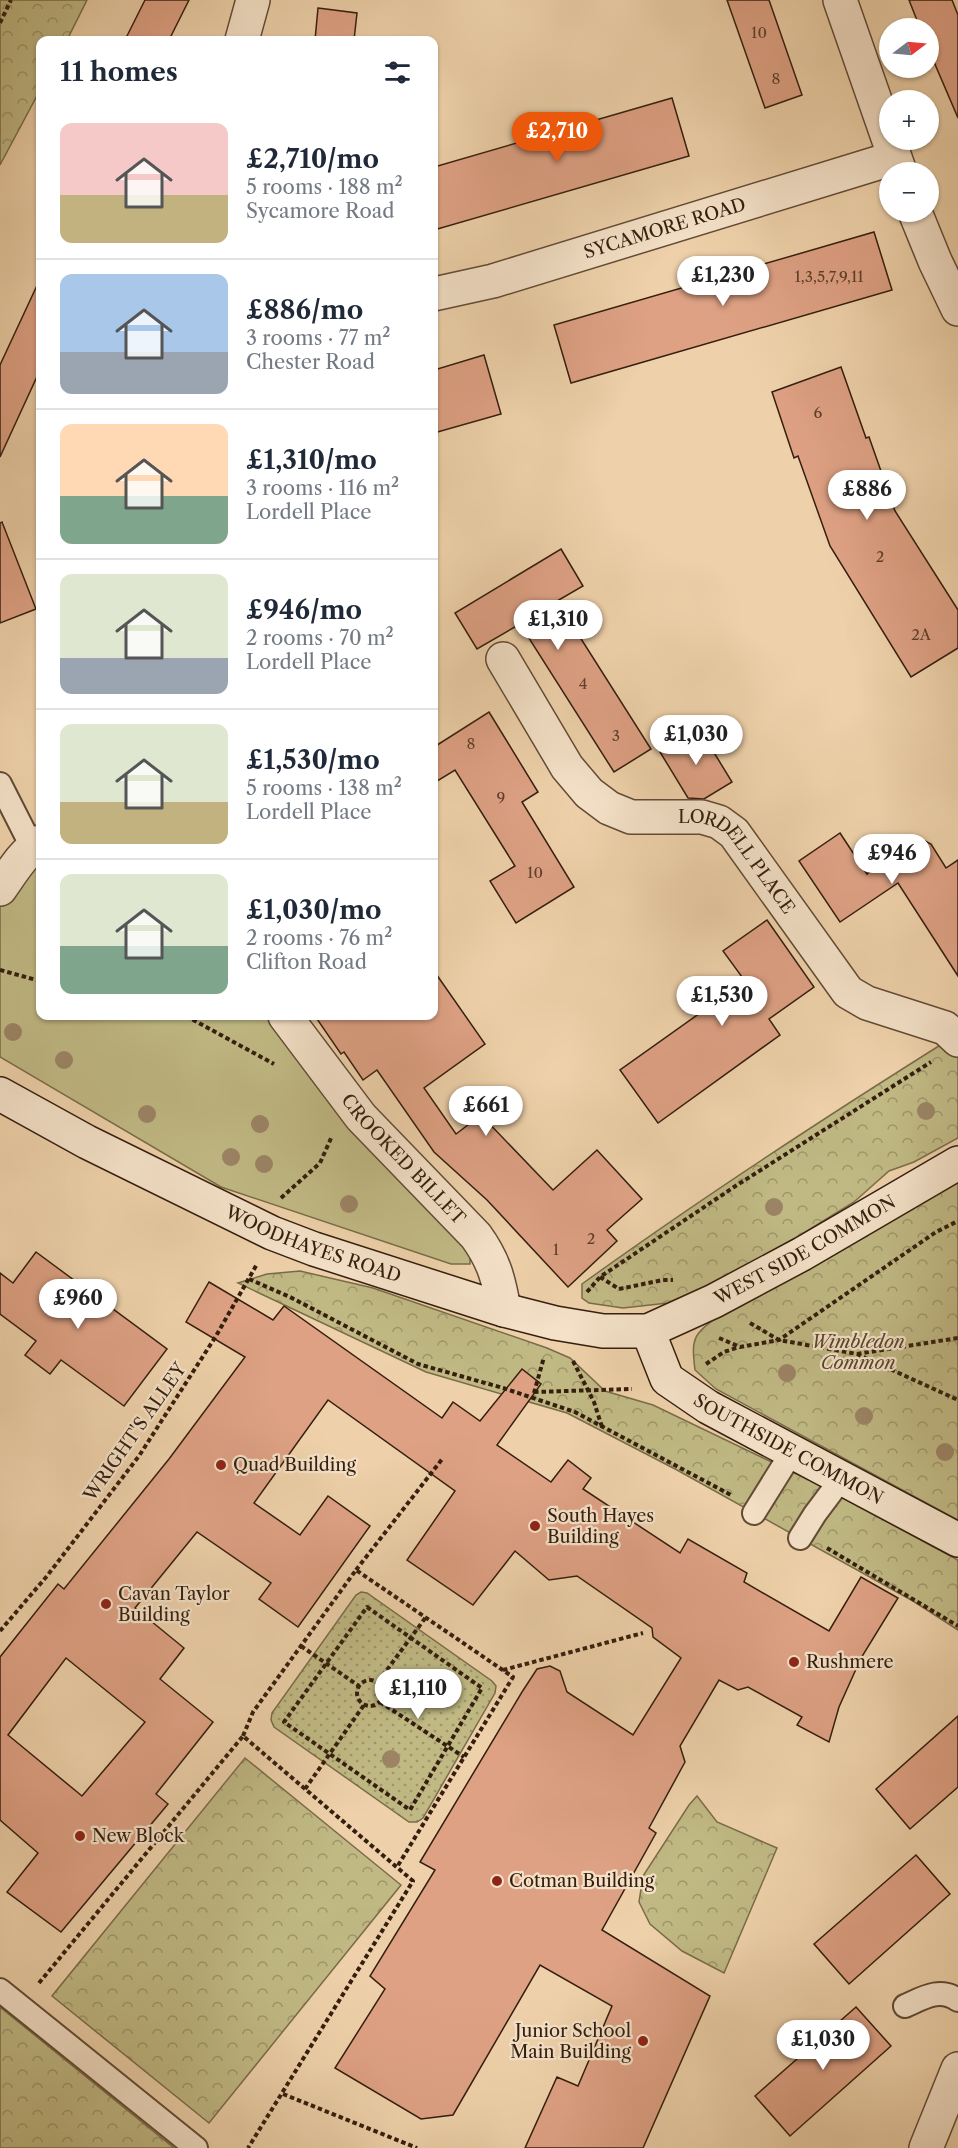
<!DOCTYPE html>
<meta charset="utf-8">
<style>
body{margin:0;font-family:"Libre Caslon Text",serif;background:#f2f2f3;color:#1f2937;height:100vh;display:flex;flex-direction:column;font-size:22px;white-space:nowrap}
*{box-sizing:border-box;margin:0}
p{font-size:20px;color:#747a83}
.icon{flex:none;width:33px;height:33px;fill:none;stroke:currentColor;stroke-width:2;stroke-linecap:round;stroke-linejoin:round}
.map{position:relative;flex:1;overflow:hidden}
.panel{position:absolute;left:36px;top:36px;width:402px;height:984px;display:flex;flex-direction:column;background:#fff;border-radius:12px;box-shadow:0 2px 4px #0004}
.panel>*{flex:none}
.needle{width:39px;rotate:74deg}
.fabs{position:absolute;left:879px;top:18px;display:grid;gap:12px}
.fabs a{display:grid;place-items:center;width:60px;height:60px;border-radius:50%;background:#fff;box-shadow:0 2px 4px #0004;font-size:30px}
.price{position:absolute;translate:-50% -51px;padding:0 14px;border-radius:21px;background:#fff;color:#222;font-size:20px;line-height:39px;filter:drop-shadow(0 2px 3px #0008)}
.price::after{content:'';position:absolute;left:50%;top:36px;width:18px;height:14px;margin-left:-9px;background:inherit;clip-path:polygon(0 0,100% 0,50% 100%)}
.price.on{background:#ea580c;color:#fff}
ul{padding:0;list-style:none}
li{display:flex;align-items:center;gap:18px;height:150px;padding:0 24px}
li+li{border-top:2px solid #e0e1e3}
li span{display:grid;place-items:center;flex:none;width:168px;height:120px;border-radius:12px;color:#555}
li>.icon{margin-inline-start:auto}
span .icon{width:72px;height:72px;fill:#fffc;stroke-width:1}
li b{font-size:26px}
h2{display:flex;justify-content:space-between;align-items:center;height:72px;padding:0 24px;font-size:26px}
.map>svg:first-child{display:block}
.grass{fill:#c0b984;stroke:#7a6c49;stroke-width:1.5}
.forest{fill:url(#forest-crowns);stroke:#7a6c49;stroke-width:1.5}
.garden{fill:url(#garden-dots);stroke:#7a6c49;stroke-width:1.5}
.building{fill:#dea184;stroke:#341e0e;stroke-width:1.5;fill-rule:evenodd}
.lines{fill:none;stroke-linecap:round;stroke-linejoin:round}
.lane-casing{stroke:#624b35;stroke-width:26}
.street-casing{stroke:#624b35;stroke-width:36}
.secondary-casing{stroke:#341e0e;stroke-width:36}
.path{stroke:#341e0e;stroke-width:4;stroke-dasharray:4.5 3;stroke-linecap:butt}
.lane{stroke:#f4e1c8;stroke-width:22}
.street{stroke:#f4e1c8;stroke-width:33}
.secondary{stroke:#f4e1c8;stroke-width:33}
.tree{fill:#9b8465}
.poi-dot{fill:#8f2418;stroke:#f4e1c8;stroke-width:2}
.labels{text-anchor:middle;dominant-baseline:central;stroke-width:4.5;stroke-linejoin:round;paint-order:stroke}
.number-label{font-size:15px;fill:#5e3f2c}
.street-label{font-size:18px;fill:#341e0e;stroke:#f4e1c8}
.park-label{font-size:18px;font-style:italic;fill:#57452c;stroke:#f4e1c8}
.poi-label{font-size:18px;fill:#341e0e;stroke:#f4e1c8;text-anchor:start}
</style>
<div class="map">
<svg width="958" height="2148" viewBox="0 0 958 2148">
<defs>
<pattern id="forest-crowns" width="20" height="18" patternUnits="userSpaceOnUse" patternTransform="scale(1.5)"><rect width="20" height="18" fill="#c0b984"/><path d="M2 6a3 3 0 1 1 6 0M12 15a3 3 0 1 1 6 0" fill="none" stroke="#9d966a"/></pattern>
<pattern id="garden-dots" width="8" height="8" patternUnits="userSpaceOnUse" patternTransform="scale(1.5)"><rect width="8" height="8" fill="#c0b984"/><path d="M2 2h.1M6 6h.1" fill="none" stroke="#9d966a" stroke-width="1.8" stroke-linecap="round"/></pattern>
</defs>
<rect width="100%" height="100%" fill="#eed1aa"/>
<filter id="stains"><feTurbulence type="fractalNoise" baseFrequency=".00333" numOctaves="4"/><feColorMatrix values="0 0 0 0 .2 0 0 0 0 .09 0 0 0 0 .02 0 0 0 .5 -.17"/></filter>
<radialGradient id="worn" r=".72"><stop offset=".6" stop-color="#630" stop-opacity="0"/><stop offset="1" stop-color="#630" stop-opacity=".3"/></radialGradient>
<path class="grass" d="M35 862 40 868V1016H267L280 1034 470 1244V1264H451L221 1187 0 1057V906Z"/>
<g class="forest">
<path d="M0 0H87L67 40H40V90L0 165Z"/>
<path d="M958 1034V1138L914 1162 889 1171 854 1202 737 1274 703 1288 668 1303 623 1308 589 1303 582 1298V1284C704 1196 830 1114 958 1034Z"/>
<path d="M958 1177V1520L716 1389 695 1370C691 1337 693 1335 720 1315Z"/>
<path d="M300 1271 373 1288 547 1348 570 1358 605 1391 653 1405 813 1482 958 1560V1630L913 1601 677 1470 567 1413 426 1372 238 1283 267 1274Z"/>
<path d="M245 1758 401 1885 209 2123 52 1996Z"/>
<path d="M697 1796 717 1822 777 1848 724 1973 682 1951 650 1924 639 1902 643 1876 689 1805Z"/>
<path d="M0 2007 174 2148H0Z"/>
</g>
<path class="garden" d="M361 1592 367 1593 492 1681 496 1686 495 1693 423 1818 417 1822H409L274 1727 271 1720 272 1713 356 1595Z"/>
<g class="building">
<path d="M145 0H189L169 40H125Z"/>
<path d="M727 0H769L802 95 765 108Z"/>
<path d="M909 0H952L958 15V118L928 48V28H920Z"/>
<path d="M318 8 357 13 354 40H315Z"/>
<path d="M672 98 689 156 434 230V167Z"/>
<path d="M874 232 892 290 571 383 554 325Z"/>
<path d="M40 279V370L0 457V365Z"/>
<path d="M484 355 501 414 434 433V370Z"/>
<path d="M841 367 866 438 869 437 895 511 958 610V648L911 677 830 546 798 456 794 458 772 392Z"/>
<path d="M2 522 36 609 0 623V523Z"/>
<path d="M561 549 583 586 557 601 651 749 614 772 520 624 477 649 455 613Z"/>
<path d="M489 712 538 792 522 802 574 887 516 923 490 881 515 866 455 770 434 783V747Z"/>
<path d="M699 728 732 782 704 799 688 798 660 752Z"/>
<path d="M840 833 867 874 899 845 911 840 925 841 931 844 946 868 958 860V976L898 883 840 922 799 861Z"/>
<path d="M767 920 814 987 769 1019 780 1035 658 1123 620 1070 745 981 723 951Z"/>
<path d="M434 971 485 1044 424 1088 456 1134 481 1115 553 1190 597 1150 642 1199 607 1230 617 1241 568 1287 487 1200 434 1152 377 1070 363 1080 344 1052 341 1054 315 1016H434Z"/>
<path d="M36 1252 167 1349 124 1406 61 1360 50 1374 25 1355 36 1341 0 1314V1273L13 1283Z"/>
<path d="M209 1282 273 1320 284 1306 442 1418 453 1402 480 1421 522 1369 541 1384 497 1445 551 1482 568 1460 591 1478 583 1489 680 1553 688 1539 747 1573 744 1582 829 1631 861 1577 898 1598 861 1658 839 1707 829 1742 797 1725 802 1717 748 1687 738 1690 719 1680 680 1746 685 1762 649 1828 656 1833 602 1930 710 1996 643 2148H525L557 2077 578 2086 612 2006 540 1965 453 2115 421 2119 335 2068 385 1989 370 1976 435 1870 420 1862 522 1692 537 1669 550 1666 560 1671 567 1692 633 1735 681 1658 653 1637 652 1628 577 1576 549 1580 515 1551 473 1605 407 1560 455 1491 328 1400 254 1503 300 1535 328 1496 370 1526 298 1627 259 1599 271 1583 197 1532 135 1608 184 1648 160 1679 213 1722 156 1794 168 1804 61 1932 7 1892 38 1853 0 1820V1657L58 1584 64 1589 169 1459 245 1357 186 1322ZM66 1658 145 1722 82 1796 8 1735Z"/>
<path d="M958 1716V1787L910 1829 876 1789Z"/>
<path d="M916 1855 950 1894 849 1984 814 1944Z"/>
<path d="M856 2007 891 2046 790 2136 755 2096Z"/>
</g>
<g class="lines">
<defs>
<g id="lane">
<path d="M0 784 32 847"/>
<path d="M754 1513 792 1452"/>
<path d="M800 1538 815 1514 842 1478"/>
<path d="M0 1990 196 2148"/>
<path d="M905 2006C923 1998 940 1987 958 2000"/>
</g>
<g id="street">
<path d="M840 0 900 172"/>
<path d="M242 40 253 0"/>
<path d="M915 212 935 261 958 309"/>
<path id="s1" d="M434 294 493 281 894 158"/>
<path id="s2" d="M503 659 567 767 589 793 609 808 631 817H702L719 822 734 833 848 992 867 1003 945 1028 958 1040"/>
<path d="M0 889C12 872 23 853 40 842"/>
<path id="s3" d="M285 1016 361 1117 476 1236C494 1261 499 1280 504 1310"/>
<path d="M926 2148 958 2069"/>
</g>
<g id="secondary">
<path id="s4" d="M0 1094 87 1142 272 1233 314 1249 504 1310 555 1323 603 1331H648L714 1301 802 1254 958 1163"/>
<path id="s5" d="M648 1331 667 1379 708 1407 958 1540"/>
</g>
</defs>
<use href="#lane" class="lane-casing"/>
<use href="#street" class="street-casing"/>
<use href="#secondary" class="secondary-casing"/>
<g class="path">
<path d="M0 23 11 0"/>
<path d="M0 970 40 981"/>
<path d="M186 1016 274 1064"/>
<path d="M281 1198 320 1163 332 1136"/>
<path d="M600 1277 619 1289 663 1280H673"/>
<path d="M249 1279 290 1297 418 1364 503 1388 575 1412 731 1495"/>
<path d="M587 1292 600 1277 734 1187 931 1062"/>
<path d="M750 1323 779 1340 857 1354 958 1400"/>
<path d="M719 1338 740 1347 779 1340 936 1232 958 1221"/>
<path d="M857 1354 958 1338"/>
<path d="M573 1361 594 1402 602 1427"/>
<path d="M706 1364 724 1352 739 1347"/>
<path d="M534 1392 632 1389"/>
<path d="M534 1393 544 1357"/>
<path d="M827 1548 958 1626"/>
<path d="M356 1570 443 1458"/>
<path d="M367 1607 482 1688 410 1810 284 1722Z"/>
<path d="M0 1631 47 1576 139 1456 216 1336 257 1264"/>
<path d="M301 1646 359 1686"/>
<path d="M503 1670 643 1633"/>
<circle cx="370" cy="1693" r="13"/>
<path d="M378 1682 426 1617"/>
<path d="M380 1702 464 1757"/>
<path d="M243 1736 253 1712 356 1570 513 1677 397 1867"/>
<path d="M305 1789 364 1705"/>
<path d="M39 1983 243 1736 413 1881 248 2148"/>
<path d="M283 2094 417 2148"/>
</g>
<use href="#lane" class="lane"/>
<use href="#street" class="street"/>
<use href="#secondary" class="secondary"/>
</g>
<g class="tree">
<circle cx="13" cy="1032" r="9"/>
<circle cx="64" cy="1060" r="9"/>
<circle cx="926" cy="1111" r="9"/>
<circle cx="147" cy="1114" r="9"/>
<circle cx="260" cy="1124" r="9"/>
<circle cx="231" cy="1157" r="9"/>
<circle cx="264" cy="1164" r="9"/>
<circle cx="349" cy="1204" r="9"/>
<circle cx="774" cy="1207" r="9"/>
<circle cx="787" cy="1373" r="9"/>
<circle cx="864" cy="1416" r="9"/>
<circle cx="945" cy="1452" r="9"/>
<circle cx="391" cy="1759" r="9"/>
</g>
<g class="poi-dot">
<circle cx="221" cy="1465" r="6"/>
<circle cx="535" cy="1526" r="6"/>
<circle cx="106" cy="1604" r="6"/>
<circle cx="794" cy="1662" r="6"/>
<circle cx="80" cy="1836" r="6"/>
<circle cx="497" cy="1881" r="6"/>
<circle cx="643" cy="2041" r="6"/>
</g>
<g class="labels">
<g class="number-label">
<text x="759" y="32">10</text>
<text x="776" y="78">8</text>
<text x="829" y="276">1,3,5,7,9,11</text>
<text x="818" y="412">6</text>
<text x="880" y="556">2</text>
<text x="921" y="634">2A</text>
<text x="583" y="683">4</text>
<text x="616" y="735">3</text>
<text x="471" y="743">8</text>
<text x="501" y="797">9</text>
<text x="535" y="872">10</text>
<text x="591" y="1238">2</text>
<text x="556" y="1249">1</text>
</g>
<g class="street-label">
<text stroke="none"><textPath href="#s1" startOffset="240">SYCAMORE ROAD</textPath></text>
<text stroke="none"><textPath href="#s2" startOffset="334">LORDELL PLACE</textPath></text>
<text stroke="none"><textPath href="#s3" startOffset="186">CROOKED BILLET</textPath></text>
<text stroke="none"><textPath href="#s4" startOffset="348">WOODHAYES ROAD</textPath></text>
<text stroke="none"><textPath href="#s4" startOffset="873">WEST SIDE COMMON</textPath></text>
<text transform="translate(135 1432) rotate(-55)">WRIGHT'S ALLEY</text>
<text stroke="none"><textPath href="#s5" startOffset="192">SOUTHSIDE COMMON</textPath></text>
</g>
<g class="park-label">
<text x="858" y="1342">Wimbledon<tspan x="858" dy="21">Common</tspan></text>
</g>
<g class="poi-label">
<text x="233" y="1465">Quad Building</text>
<text x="547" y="1516">South Hayes<tspan x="547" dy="21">Building</tspan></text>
<text x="118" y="1594">Cavan Taylor<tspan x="118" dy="21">Building</tspan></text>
<text x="806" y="1662">Rushmere</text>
<text x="92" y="1836">New Block</text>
<text x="509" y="1881">Cotman Building</text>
<text x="631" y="2031" text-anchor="end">Junior School<tspan x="631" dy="21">Main Building</tspan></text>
</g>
</g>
<rect width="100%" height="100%" filter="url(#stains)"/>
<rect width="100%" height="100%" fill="url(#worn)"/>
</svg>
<div class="fabs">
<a><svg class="needle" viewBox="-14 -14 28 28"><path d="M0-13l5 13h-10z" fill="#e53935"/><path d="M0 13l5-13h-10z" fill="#747a83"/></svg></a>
<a>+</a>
<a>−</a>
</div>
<b class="price on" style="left:557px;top:163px">£2,710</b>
<b class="price" style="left:723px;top:307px">£1,230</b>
<b class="price" style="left:867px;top:521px">£886</b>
<b class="price" style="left:558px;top:651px">£1,310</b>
<b class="price" style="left:696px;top:766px">£1,030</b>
<b class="price" style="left:892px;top:885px">£946</b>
<b class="price" style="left:722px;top:1027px">£1,530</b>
<b class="price" style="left:486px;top:1137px">£661</b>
<b class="price" style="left:78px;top:1330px">£960</b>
<b class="price" style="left:418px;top:1720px">£1,110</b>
<b class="price" style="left:823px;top:2071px">£1,030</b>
<section class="panel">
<h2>11 homes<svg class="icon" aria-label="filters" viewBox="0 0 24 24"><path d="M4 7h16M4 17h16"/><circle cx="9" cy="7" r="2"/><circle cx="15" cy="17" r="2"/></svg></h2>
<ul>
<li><span style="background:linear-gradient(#f6c9c9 60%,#c2b280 0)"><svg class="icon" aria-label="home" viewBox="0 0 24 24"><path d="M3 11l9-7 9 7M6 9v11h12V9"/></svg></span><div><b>£2,710/mo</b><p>5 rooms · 188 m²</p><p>Sycamore Road</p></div></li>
<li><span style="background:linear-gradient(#a9c7e8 65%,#9aa5b1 0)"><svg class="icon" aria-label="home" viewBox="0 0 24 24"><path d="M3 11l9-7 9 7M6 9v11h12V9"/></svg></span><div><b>£886/mo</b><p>3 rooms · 77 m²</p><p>Chester Road</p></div></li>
<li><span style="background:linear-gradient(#ffd9b3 60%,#7fa58c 0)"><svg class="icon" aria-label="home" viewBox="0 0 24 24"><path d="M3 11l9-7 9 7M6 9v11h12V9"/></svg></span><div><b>£1,310/mo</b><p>3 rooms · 116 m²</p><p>Lordell Place</p></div></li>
<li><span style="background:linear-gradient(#dfe7d0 70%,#9aa5b1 0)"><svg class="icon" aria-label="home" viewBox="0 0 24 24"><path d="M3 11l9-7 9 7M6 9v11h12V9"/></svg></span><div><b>£946/mo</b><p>2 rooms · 70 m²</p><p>Lordell Place</p></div></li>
<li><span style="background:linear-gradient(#dfe7d0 65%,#c2b280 0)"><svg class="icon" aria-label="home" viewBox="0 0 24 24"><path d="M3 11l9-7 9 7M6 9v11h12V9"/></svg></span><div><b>£1,530/mo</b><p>5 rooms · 138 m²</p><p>Lordell Place</p></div></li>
<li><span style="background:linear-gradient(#dfe7d0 60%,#7fa58c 0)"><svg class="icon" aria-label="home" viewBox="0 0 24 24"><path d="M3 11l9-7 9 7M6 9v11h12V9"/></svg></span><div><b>£1,030/mo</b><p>2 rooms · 76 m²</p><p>Clifton Road</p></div></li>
</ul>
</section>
</div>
